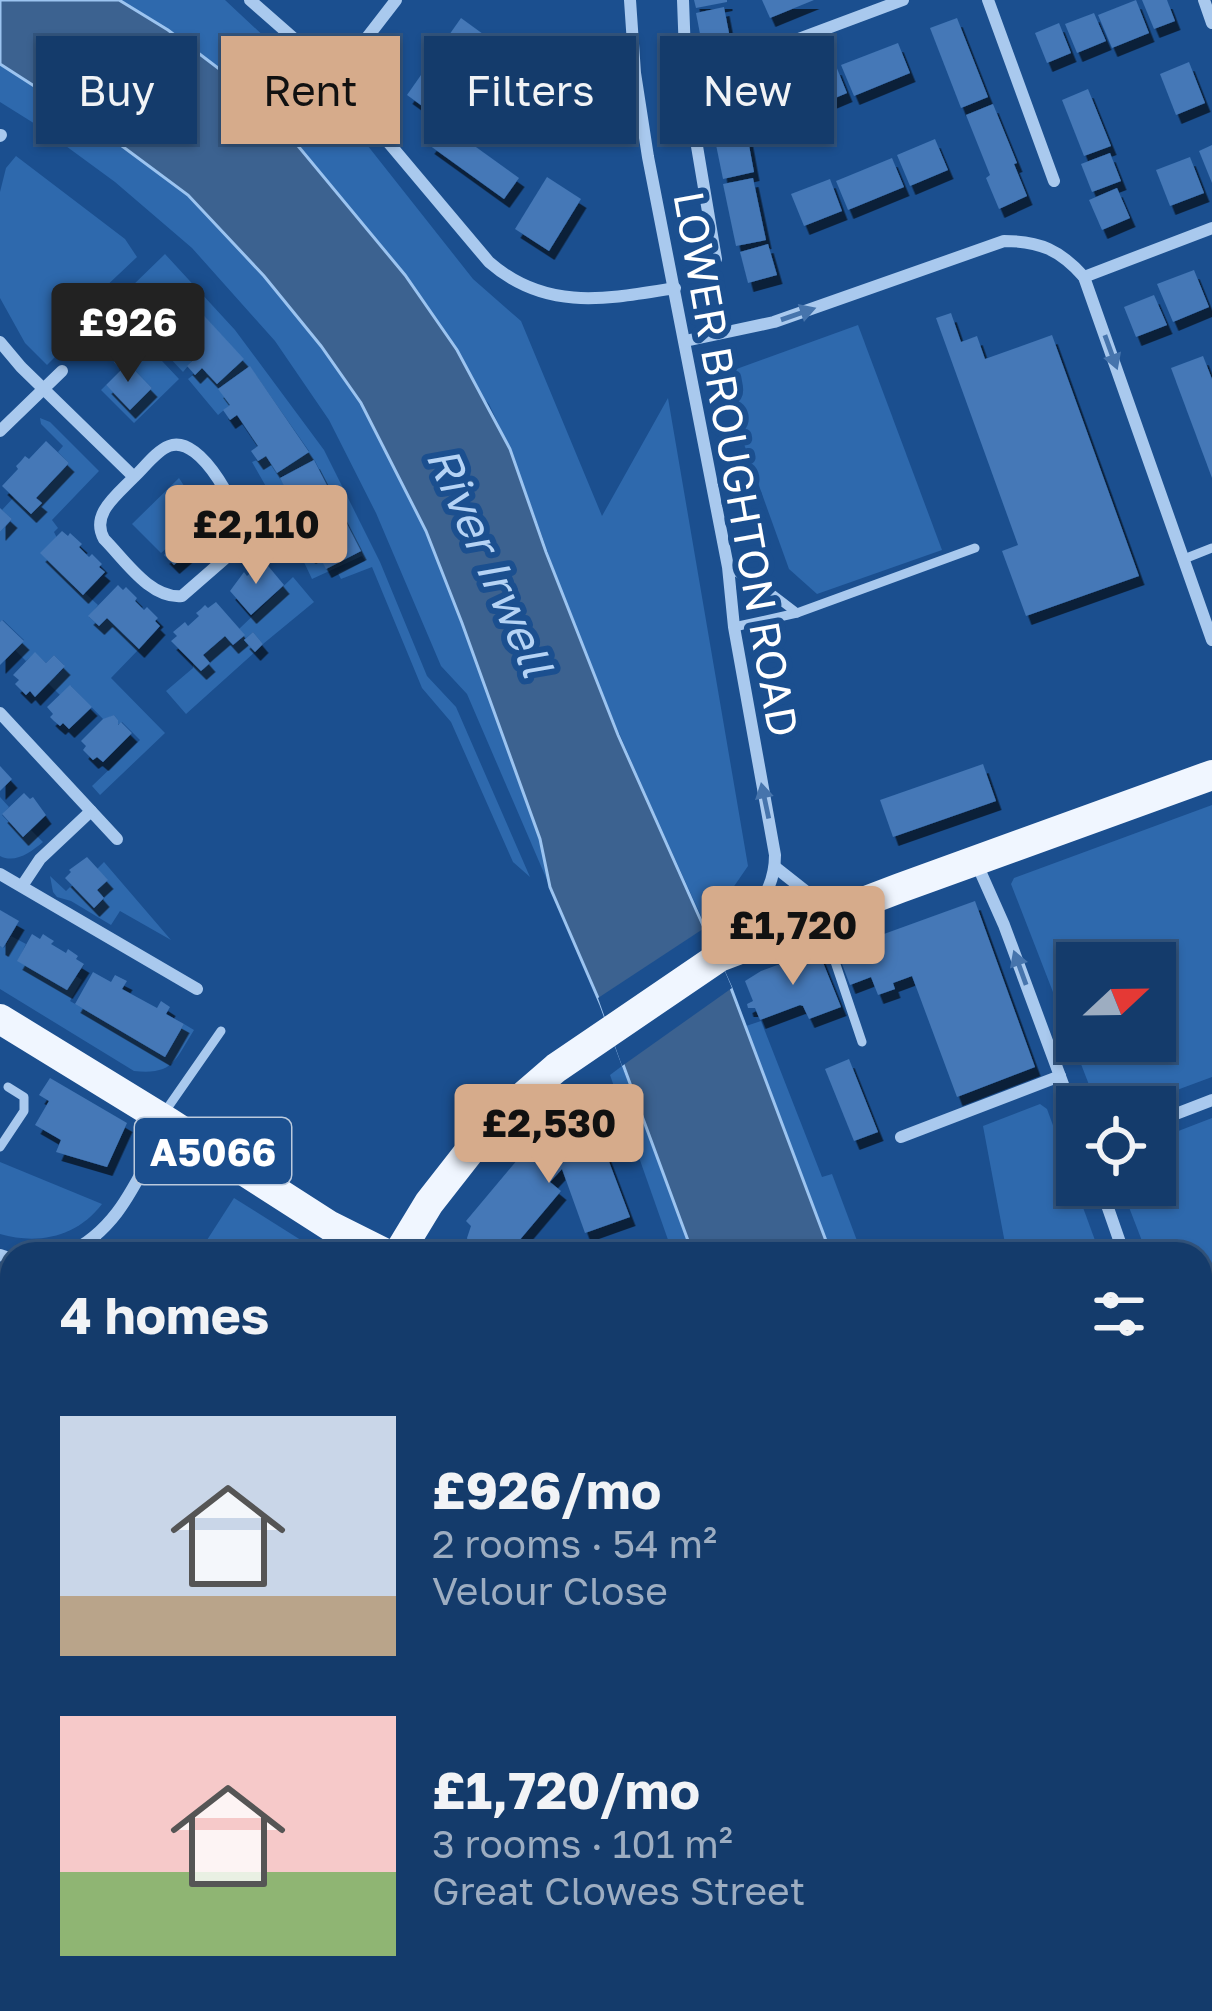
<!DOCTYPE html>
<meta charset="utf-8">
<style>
body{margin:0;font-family:"Golos Text",sans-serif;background:#1d4271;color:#f1f3f6;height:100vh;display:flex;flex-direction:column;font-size:45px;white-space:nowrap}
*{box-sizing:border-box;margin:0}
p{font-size:39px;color:#9dadc1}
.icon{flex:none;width:66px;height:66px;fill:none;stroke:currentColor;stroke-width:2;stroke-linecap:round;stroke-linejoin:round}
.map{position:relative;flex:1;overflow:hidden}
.details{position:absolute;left:0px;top:1242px;width:1212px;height:771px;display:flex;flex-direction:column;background:#143b6b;border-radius:36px 36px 0 0;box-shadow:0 3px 9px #0004,0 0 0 3px #33557e}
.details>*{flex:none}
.guide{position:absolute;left:36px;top:36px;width:1140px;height:108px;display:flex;gap:24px}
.needle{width:78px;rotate:68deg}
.fabs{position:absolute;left:1056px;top:942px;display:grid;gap:24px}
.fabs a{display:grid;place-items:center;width:120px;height:120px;border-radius:0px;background:#143b6b;box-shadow:0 3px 9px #0004,0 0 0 3px #33557e;font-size:60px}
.price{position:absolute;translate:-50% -102px;padding:0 27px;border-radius:12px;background:#d6ab8b;color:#111;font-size:39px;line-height:78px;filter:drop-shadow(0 3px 6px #0008)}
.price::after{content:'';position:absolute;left:50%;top:72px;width:36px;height:27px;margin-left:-18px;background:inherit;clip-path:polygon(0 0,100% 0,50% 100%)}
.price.selected{background:#222;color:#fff}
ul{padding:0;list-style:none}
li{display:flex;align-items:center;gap:36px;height:300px;padding:0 60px}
li span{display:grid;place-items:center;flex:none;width:336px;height:240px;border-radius:0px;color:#555}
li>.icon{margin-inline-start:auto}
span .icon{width:144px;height:144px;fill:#fffc;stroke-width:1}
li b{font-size:51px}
h2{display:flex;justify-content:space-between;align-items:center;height:144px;padding:0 60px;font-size:51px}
.pill{padding:0 42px;border-radius:0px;background:#143b6b;box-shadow:0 3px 9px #0004,0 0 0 3px #33557e;font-size:42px;line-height:108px}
.pill.selected{background:#d6ab8b;color:#111}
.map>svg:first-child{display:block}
.green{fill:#2e69ad;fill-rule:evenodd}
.water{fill:#3c6290;stroke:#9cc4f0;stroke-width:3}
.pier{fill:#1b4f8f}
.building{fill:#4478b7;filter:url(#shadow)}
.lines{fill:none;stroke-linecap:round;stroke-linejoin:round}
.lane{stroke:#a9c9ee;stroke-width:9}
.street{stroke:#a9c9ee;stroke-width:12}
.secondary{stroke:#d6e6fa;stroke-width:24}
.primary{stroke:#f0f6ff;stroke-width:30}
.oneway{fill:#4674ac}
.labels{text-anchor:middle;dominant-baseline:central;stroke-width:12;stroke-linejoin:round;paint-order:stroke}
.shield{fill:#1b4f8f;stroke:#bbcadd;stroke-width:3}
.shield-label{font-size:39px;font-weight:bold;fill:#fff}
.street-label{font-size:42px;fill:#fff;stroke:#1b4f8f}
.water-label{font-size:45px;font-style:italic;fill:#b5d3f5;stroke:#1b4f8f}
</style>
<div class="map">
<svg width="1212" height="2011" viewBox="0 0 1212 2011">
<defs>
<filter id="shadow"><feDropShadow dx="5.5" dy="9" stdDeviation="0" flood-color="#0009"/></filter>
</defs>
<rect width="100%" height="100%" fill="#1b4f8f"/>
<g class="green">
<path d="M111 0H225L330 98 473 279 521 321 602 516 668 398 748 866 706 927C661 828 616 730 576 629 547 554 524 477 489 404Z"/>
<path d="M0 64 87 120 188 195 263 275 321 346 361 403 426 531 462 623 540 840 550 887 467 694 441 666 376 513 329 420 275 341 192 248 115 182 40 127 0 102Z"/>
<path d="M16 156 125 239 137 257 82 309 78 318 84 328 47 365 25 343 0 298V192L6 168Z"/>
<path d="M165 254 235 330 324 450 380 562 427 676 456 707 530 877 513 862 451 722 422 688 372 567 341 579 338 573 365 561 362 556 312 579 302 558 317 552 361 551 315 461 280 477 289 496 276 504 252 462 266 456 278 473 309 451 250 367 219 389 230 405 218 415 188 379 202 368 217 383 243 359 174 283 147 308 159 322 148 335 130 315 143 302 130 288Z"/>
<path d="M858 325 942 550 817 594 789 569 722 383 731 371Z"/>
<path d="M168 332 193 360 183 372 154 341Z"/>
<path d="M146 344 179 379 134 423 101 390 106 385 130 409 152 388 127 362Z"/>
<path d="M40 418 50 422 99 471 52 520 58 528 54 532 85 593 98 605 89 617 99 626 107 618 139 649 111 678 165 733 100 795 92 786 140 740 122 722 118 725V720L114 715 104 720 71 686 60 695 48 683 64 665 54 655 46 663 35 653 26 661 15 650 24 640 3 620 0 622V532L12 519 2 510 14 497 32 513 41 503 36 498 69 463 58 452 63 446 41 424Z"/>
<path d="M179 478 213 531 191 550 180 537 161 553 132 524Z"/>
<path d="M293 577 314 602 263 644 253 632 245 639 255 652 186 714 166 691 193 668V662L201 671 209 664 203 655 225 636 233 645 244 636 239 629Z"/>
<path d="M0 797 9 807 2 815 22 836 30 829 43 842C31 852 15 864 0 856Z"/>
<path d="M1212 805V1077L1131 1107H1119L1093 1095 1011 884 1014 878ZM1155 963V1041H1077V963Z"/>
<path d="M104 862 171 940 120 911 111 925 71 901 57 897 53 892 50 876 66 891 72 885 94 908 104 899 97 890V869Z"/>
<path d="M11 936 26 944 18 961 67 990 76 976 82 980 70 1001 165 1056 184 1024 194 1030C175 1060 174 1075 134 1071L0 989V946L4 948Z"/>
<path d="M761 1021 822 1177 832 1174 862 1254H831L746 1026Z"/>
<path d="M622 1066 693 1254H673L610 1075Z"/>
<path d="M1040 1104 1047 1109 1100 1254H1007L983 1126Z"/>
<path d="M1212 1118V1437L1200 1398V1254H1147L1122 1189 1125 1185H1155V1140Z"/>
<path d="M0 1162 102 1204C77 1237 38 1245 0 1234Z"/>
<path d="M234 1198 323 1254H198Z"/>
<path d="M0 1283 12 1287V1317L0 1363Z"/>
<path d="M0 1501 12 1523V1773L0 1775Z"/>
<path d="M1212 1575V1720L1200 1740V1579Z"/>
<path d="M1212 1905V2003L1200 1964V1915Z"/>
<path d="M1114 2001H1186L1190 2011H1118Z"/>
</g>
<g class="water">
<path d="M0 0H119L168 30 260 100 405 275 457 350 510 449 546 552 618 735 731 988 831 1254H693L601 1005 550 887 540 839 462 623 426 531 361 403 321 346 264 276 188 195 87 120 0 64Z"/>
<path d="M975 2001H1114L1118 2011H979Z"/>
</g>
<path class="pier" d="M706 927 732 988 622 1066 598 998Z"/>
<g class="building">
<path d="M694 0H727V2L696 8Z"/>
<path d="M762 0H814L770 18Z"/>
<path d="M1136 0 1149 33 1112 48 1098 15Z"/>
<path d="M1142 0H1167L1175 21 1154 29Z"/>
<path d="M724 7 729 33 701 39 696 13Z"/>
<path d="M1094 13 1106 41 1077 53 1065 24Z"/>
<path d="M461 18 483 34 429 111 407 95Z"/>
<path d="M957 18 988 97 961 108 930 28Z"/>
<path d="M1059 23 1071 53 1047 63 1035 33Z"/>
<path d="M898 43 910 73 854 96 841 65Z"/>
<path d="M1189 62 1205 103 1176 115 1160 74Z"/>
<path d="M836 66 847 93 790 117 779 89Z"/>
<path d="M1088 89 1111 146 1084 156 1062 100Z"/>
<path d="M742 95 747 121 717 126 713 100Z"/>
<path d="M993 104 1017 163 1014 164 1027 196 999 209 986 178 990 175 966 115Z"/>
<path d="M444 124 519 178 504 199 429 145Z"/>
<path d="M746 129 754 172 723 179 714 135Z"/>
<path d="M935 139 948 170 910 186 897 155Z"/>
<path d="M1212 145V183L1199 151Z"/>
<path d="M1110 153 1121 181 1092 192 1081 164Z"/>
<path d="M1190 157 1204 193 1170 206 1156 170Z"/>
<path d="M892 158 904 187 848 210 836 181Z"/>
<path d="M547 177 581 199 549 251 515 229Z"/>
<path d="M753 178 766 240 736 246 723 184Z"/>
<path d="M830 179 842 211 804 226 791 194Z"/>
<path d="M1117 188 1130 218 1102 230 1089 200Z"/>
<path d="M768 244 777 275 748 283 740 252Z"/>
<path d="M1194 270 1209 307 1173 322 1157 284Z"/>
<path d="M174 283 244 359 217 384 202 368 195 375 187 366 193 360 168 332 163 337 153 327 159 322 146 309Z"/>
<path d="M1154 295 1167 325 1136 337 1124 307Z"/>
<path d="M951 313 961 342 977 336 985 359 1052 335 1139 576 1026 616 1002 551 1018 545 936 318Z"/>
<path d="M121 356 152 388 130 410 106 385 121 370 114 362Z"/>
<path d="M1203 356 1212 379V478L1171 368Z"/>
<path d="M250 366 309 452 277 473 266 456 258 461 251 451 258 446 237 415 230 420 223 410 230 405 218 389Z"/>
<path d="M46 441 69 463 36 498 42 503 31 514 2 486 18 469 16 466 21 461 25 456 29 459Z"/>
<path d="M314 460 361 551 326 569 317 552 310 555 307 550 305 545 311 541 294 507 287 511 282 500 289 496 280 478Z"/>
<path d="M0 508 12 519 0 532Z"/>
<path d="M62 531 68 536 70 533 82 544 79 547 89 557 92 554 102 564 99 567 105 572 83 595 40 553Z"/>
<path d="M179 541 189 552 174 565 164 555Z"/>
<path d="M264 561 284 585 251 615 230 591 244 572 247 576 253 571 250 567 255 563 258 567Z"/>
<path d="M118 585 123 590 126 587 137 598 135 601 144 610 147 607 158 618 155 621 160 626 139 649 107 618 99 626 88 616Z"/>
<path d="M216 602 245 635 233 645 225 636 203 655 210 663 201 671 171 641 177 636 173 632 185 622 188 626 199 616 196 613 201 609 205 605 208 608Z"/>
<path d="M2 620 24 641 0 665V622Z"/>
<path d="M253 632 263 644 255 652 244 640Z"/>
<path d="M35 652 46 663 54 655 65 666 35 697 30 691 26 695 15 684 19 680 13 675Z"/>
<path d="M70 685 92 707 69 729 63 723 60 726 54 721 50 717 53 714 47 707Z"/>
<path d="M114 715 118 720V725L121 722 132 733 103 762 97 757 93 760 83 750 86 746 81 741 103 719Z"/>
<path d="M983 764 996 801 893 837 880 800Z"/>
<path d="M0 766 12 779 0 791Z"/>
<path d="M24 793 30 799 33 797 46 815 23 837 2 814Z"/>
<path d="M87 857 108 880 97 890 104 898 94 908 65 878 71 872 69 870Z"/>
<path d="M975 901 1035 1067 957 1097 912 976 893 983 895 989 878 995 871 977 850 985 837 951Z"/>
<path d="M0 910 19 921 3 948 0 946Z"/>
<path d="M32 934 40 939 43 934 49 938 54 941 51 944 66 953 68 949 78 956 76 959 84 964 67 990 17 961Z"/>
<path d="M818 950 841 1007 809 1019 803 1006 800 1005 760 1020 755 1008H748L747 1004 753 1001 745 981 761 971Z"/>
<path d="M93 972 111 982 115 975 127 981 122 989 157 1008 161 1001 170 1007 166 1014 184 1024 165 1057 75 1004Z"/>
<path d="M849 1059 878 1132 854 1141 825 1069Z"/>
<path d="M50 1078 127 1123 107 1167 56 1152 61 1140 35 1125 49 1101 39 1095Z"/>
<path d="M577 1103 583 1105 591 1114 630 1217 585 1233 562 1169 550 1182 561 1191 518 1242 530 1254 537 1245 548 1254H472L467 1238 471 1226 466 1221 555 1115Z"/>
<path d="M10 1425 12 1426V1468L1 1466Z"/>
<path d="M0 1859H12V1881L0 1882Z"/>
<path d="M58 2001H121L119 2011H55Z"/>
<path d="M223 2001H230L252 2011H218Z"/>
<path d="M376 2001H427L442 2007 440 2011H378L372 2009Z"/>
<path d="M592 2001H620L619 2011H591Z"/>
</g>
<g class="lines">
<g class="lane">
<path d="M1184 559 1212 548"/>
<path d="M728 567 767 590 797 613"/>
<path d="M734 627 797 613 975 548"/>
<path d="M822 923 862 1042"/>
<path d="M164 1113 221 1031"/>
<path d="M0 1147 24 1111V1097L8 1087"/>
<path d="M95 1238 105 1254"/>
</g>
<g class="street">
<path d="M250 0 307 50 335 79 489 262C546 312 607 299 675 288"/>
<path d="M630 0 635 73 648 157 728 567 734 627 775 855C775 893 752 910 738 942"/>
<path d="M683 0 686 81 716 259"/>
<path d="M988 0 1054 181"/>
<path d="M1204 0 1212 23"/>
<path d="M335 79 396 0"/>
<path d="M686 81 903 0"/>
<path d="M0 136 1 135"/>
<path d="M1084 277 1212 228"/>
<path d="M685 341 774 322 1004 241C1040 241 1060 250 1084 277L1212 640"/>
<path d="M0 342 21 367 134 477C144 468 156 451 169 446 202 433 243 516 244 542L182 596C150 599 125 560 104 539 90 514 117 495 134 477"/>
<path d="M0 431 62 371"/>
<path d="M0 713 117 839"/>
<path d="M976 862 1004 925 1077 1122"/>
<path d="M775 867 813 897 821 916"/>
<path d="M0 874 197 989"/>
<path d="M22 886 40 859 91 811"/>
<path d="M1155 1122 1212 1100"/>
<path d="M901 1137 1060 1076"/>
<path d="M1100 1185 1124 1254"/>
<path d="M66 1254C122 1229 139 1173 168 1123"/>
<path d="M0 1255 12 1259"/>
<path d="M1200 1465 1212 1498"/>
<path d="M0 1789 12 1787"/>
<path d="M862 2001 877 2011"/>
<path d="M325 2011 329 2001"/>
<path d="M794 2011 816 2001"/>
</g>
<path class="secondary" d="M0 1946 12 1934"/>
<g class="primary">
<path d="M0 1019 168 1122 330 1226 386 1254"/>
<path d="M398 1254 429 1203 490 1125 556 1068 719 957 900 888 1212 775"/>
<path d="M149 2011 151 2001"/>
</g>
</g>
<defs><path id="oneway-solid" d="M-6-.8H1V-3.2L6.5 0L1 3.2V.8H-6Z" transform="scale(3)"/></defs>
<g class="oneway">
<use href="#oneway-solid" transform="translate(798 314) rotate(-19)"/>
<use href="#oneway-solid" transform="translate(1111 352) rotate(70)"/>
<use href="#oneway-solid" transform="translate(765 801) rotate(-102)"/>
<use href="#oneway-solid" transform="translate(1020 968) rotate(-110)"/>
</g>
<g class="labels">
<rect class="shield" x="135" y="1118" width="156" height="66" rx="9"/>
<g class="shield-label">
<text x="213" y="1151">A5066</text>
</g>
<g class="street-label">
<text transform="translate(737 464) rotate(80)">LOWER BROUGHTON ROAD</text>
</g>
<g class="water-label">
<text transform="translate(491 561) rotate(66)">River Irwell</text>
</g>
</g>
</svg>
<div class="fabs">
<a><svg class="needle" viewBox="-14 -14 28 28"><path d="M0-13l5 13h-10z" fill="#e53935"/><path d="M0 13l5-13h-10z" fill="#9dadc1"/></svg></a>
<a><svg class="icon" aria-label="locate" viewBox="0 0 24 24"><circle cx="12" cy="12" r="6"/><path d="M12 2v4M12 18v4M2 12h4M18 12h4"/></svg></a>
</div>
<b class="price selected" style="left:128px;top:385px">£926</b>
<b class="price" style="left:256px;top:587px">£2,110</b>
<b class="price" style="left:793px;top:988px">£1,720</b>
<b class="price" style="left:549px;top:1186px">£2,530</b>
<div class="guide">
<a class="pill">Buy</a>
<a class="pill selected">Rent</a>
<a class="pill">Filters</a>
<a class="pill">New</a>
</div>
<section class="details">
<h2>4 homes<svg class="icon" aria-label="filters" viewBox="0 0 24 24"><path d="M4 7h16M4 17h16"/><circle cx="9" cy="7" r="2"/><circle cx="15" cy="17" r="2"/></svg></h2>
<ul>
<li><span style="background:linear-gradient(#c9d6e8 75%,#b9a48a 0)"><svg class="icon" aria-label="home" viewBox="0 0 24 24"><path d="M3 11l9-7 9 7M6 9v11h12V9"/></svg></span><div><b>£926/mo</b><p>2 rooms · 54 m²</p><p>Velour Close</p></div></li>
<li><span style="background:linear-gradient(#f6c9c9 65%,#8fb573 0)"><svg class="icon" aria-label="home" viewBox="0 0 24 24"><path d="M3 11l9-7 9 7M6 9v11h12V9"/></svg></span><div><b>£1,720/mo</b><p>3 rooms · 101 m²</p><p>Great Clowes Street</p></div></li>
</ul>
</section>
</div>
